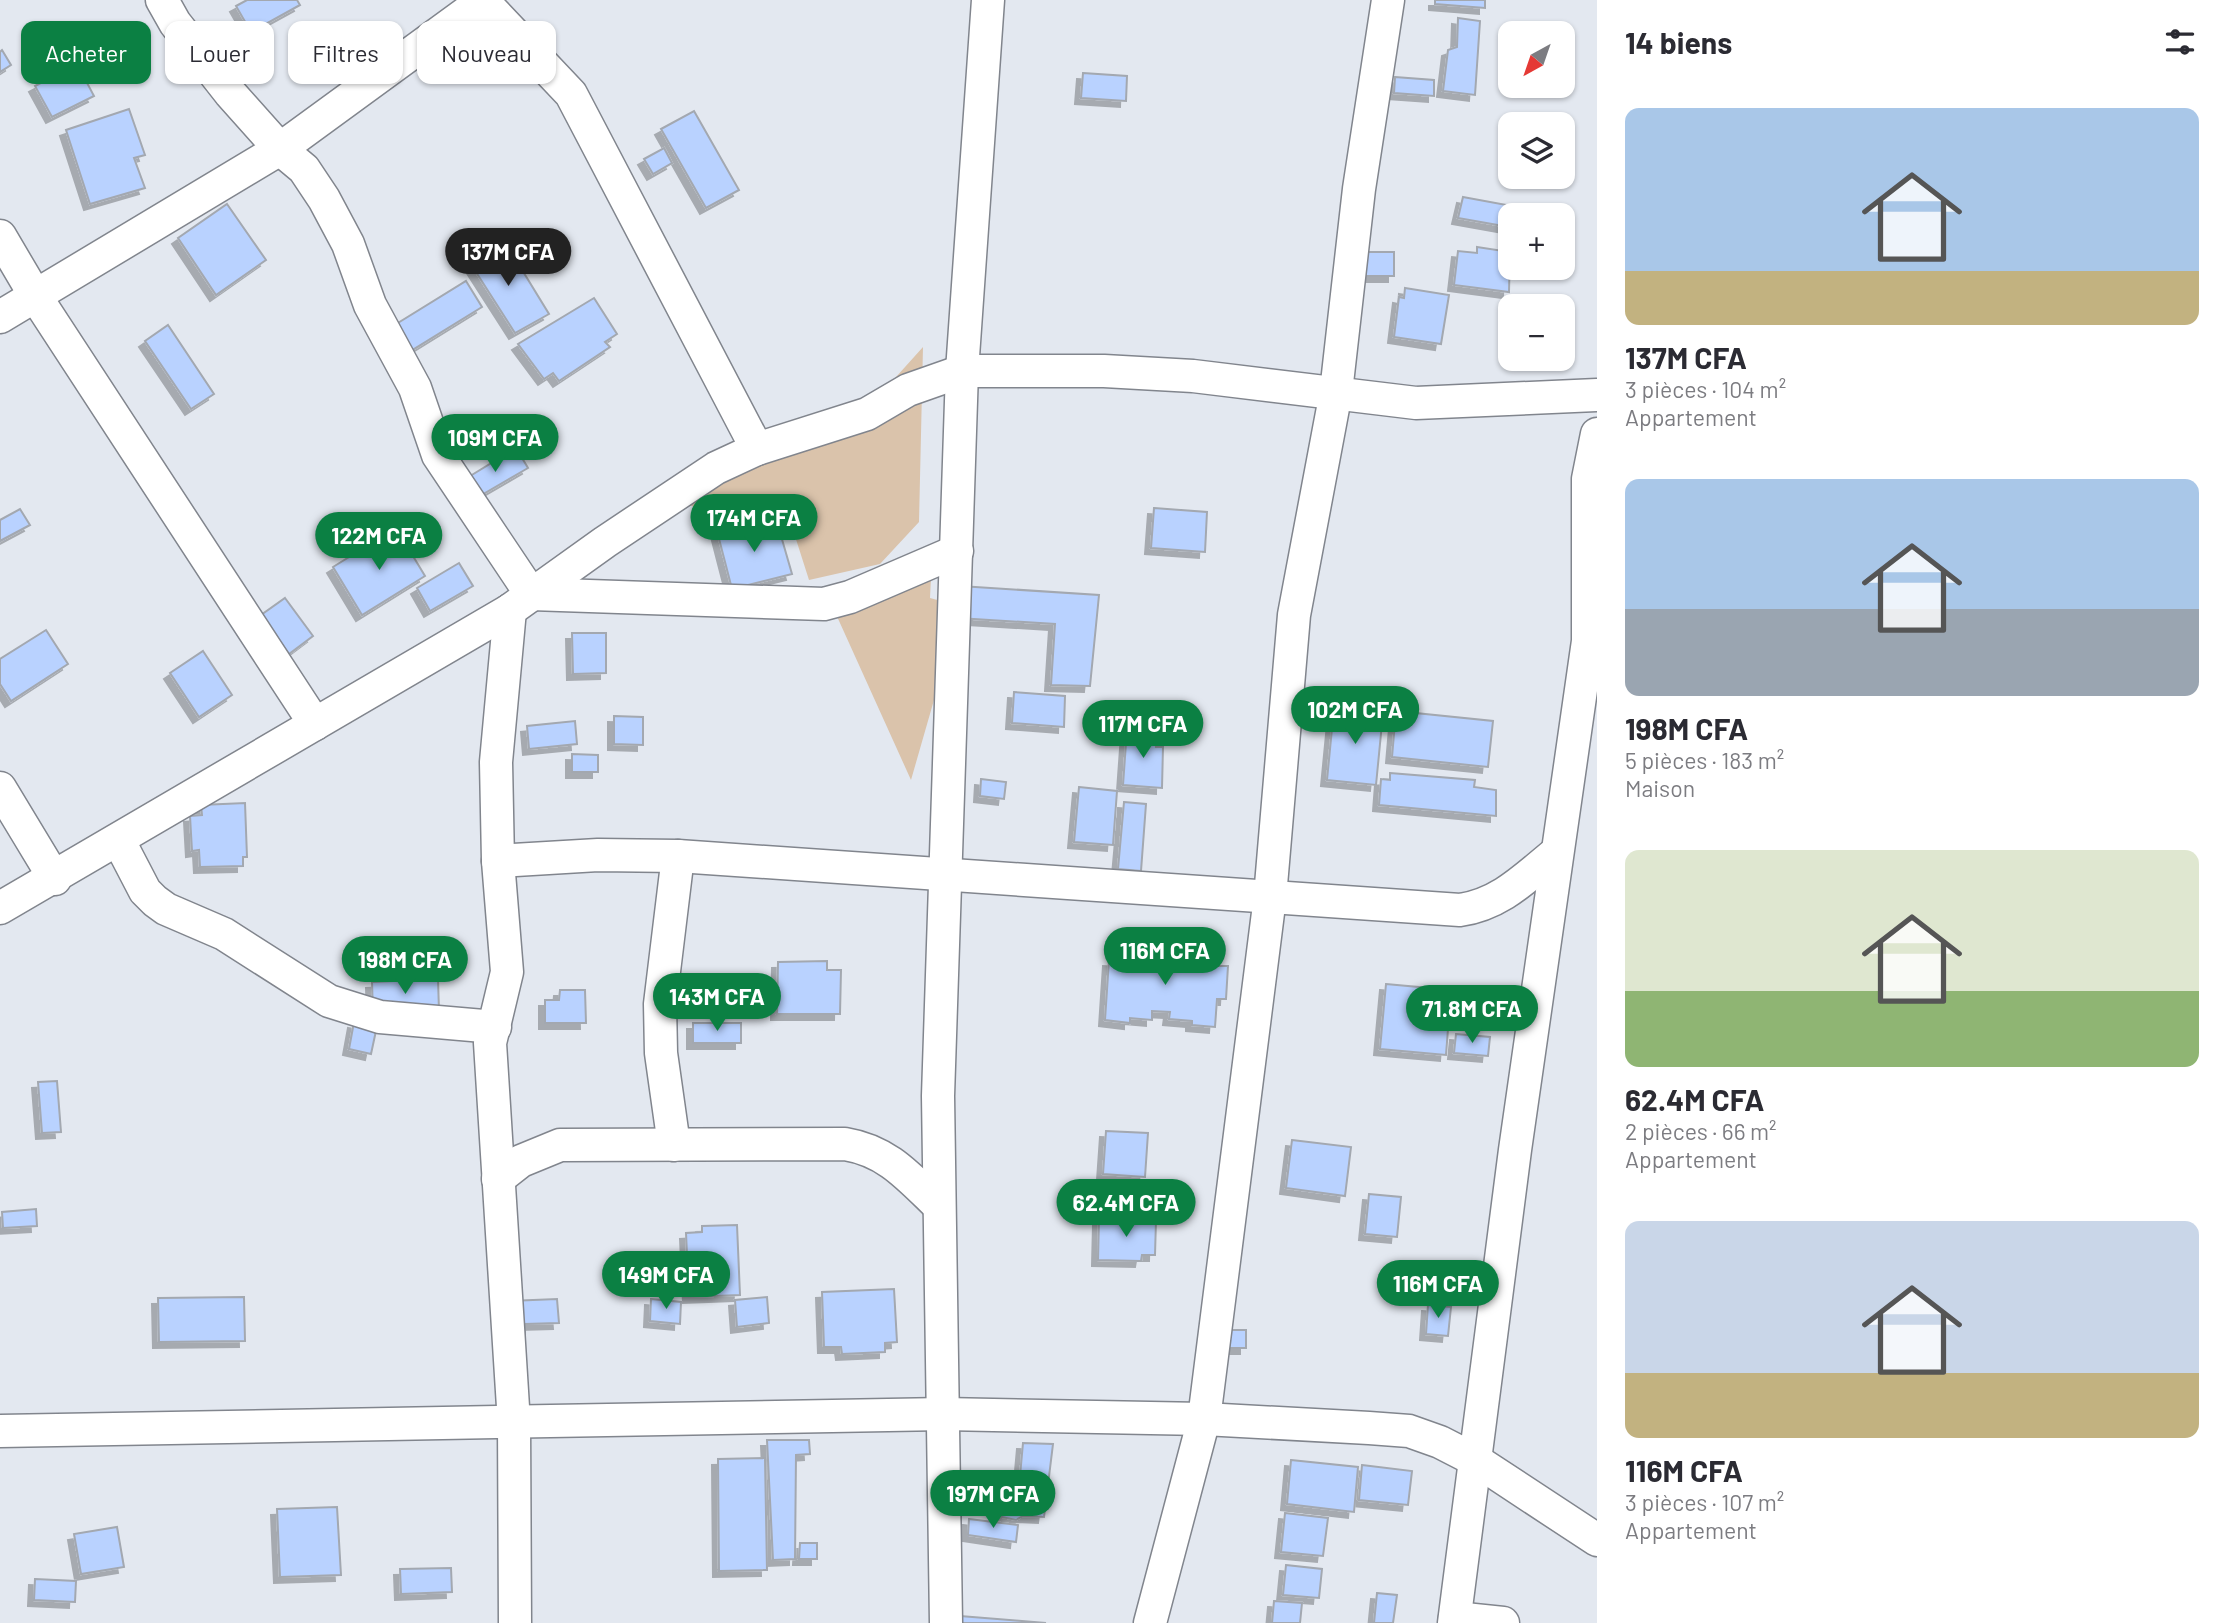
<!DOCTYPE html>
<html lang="fr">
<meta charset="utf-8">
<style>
body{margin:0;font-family:Barlow,sans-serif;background:#f2f2f3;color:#2b2b33;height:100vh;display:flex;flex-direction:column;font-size:26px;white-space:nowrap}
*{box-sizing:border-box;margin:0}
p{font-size:23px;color:#7c7c81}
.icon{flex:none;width:38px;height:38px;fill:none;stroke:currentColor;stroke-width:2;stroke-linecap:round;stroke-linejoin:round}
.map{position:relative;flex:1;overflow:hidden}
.side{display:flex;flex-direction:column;background:#fff;width:630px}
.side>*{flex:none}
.top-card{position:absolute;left:21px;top:21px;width:665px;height:63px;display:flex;gap:14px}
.needle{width:46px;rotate:220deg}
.fabs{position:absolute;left:1498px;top:21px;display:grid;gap:14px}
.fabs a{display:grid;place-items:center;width:77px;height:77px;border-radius:14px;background:#fff;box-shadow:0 2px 5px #0004;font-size:35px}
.price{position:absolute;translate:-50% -60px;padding:0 16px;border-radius:24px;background:#0b8043;color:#fff;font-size:23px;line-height:46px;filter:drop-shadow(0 2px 4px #0008)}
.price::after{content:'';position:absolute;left:50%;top:42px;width:21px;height:16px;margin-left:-10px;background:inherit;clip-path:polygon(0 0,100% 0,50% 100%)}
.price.on{background:#222;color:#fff}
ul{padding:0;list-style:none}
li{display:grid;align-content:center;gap:14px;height:371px;padding:0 28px}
li span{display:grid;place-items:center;height:217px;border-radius:14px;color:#555}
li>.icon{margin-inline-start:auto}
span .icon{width:126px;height:126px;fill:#fffc;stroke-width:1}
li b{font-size:30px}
h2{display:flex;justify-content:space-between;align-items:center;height:84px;padding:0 28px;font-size:30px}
.chip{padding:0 24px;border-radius:14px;background:#fff;box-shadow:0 2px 5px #0004;font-size:24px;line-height:63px}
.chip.on{background:#0b8043;color:#fff}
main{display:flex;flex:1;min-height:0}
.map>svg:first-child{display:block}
.green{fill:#dac3ab}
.building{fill:#b9d2ff;stroke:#a3a8b0;stroke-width:2;filter:url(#shadow)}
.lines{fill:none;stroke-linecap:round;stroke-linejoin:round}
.street-casing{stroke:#81858d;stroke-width:35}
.street{stroke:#fff;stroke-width:32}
</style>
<main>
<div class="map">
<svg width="1597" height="1623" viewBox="0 0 1597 1623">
<defs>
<filter id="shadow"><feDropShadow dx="-6" dy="6" stdDeviation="0" flood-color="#0004"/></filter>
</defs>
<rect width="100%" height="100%" fill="#e3e8f0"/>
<g class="green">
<path d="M923 347 919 522 880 564 809 580 786 508 724 521 666 494 878 397Z"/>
<path d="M931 577 930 598 941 601 936 693 911 780 835 612Z"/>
</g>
<g class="building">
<path d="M247 0H297L300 5 251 32 236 6Z"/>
<path d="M1435 0H1485V8L1435 4Z"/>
<path d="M1458 18 1480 21 1475 95 1443 91 1448 50 1457 47Z"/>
<path d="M2 50 11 65 0 72V52Z"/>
<path d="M77 64 94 96 52 117 35 86Z"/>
<path d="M1083 73 1127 76 1126 101 1081 98Z"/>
<path d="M1395 77 1434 80V96L1394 93Z"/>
<path d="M129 109 145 155 134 158 145 188 90 204 66 130Z"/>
<path d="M694 111 739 190 706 208 661 129Z"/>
<path d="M664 148 672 163 653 174 644 159Z"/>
<path d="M1463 197 1512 206 1509 227 1458 218Z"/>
<path d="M227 204 266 260 216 295 178 238Z"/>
<path d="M494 242 511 271 519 265 549 314 515 333 467 258Z"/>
<path d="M1477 247 1510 252 1509 292 1454 285 1458 251 1477 253Z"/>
<rect x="1363" y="252" width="31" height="24"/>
<path d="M466 281 482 307 409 352 393 326Z"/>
<path d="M1405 288 1449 295 1441 344 1394 337 1399 297 1404 298Z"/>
<path d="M594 298 617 334 605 342 610 347 559 381 553 373 544 379 518 344Z"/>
<path d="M168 325 214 394 191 409 145 341Z"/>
<path d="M516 448 528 468 473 500 462 481Z"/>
<path d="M1154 508 1207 512 1205 552 1151 548Z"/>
<path d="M20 509 30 525 0 541V520Z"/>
<path d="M754 521 756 528 777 522 792 574 732 589 717 531Z"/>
<path d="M396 528 425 576 362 615 333 567Z"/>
<path d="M459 563 473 586 430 611 417 588Z"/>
<path d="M960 586 1099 595 1090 686 1051 685 1055 624 958 618Z"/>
<path d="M285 598 313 636 289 654 261 615Z"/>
<path d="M46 630 68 664 11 701 0 684V659Z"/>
<path d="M572 633H606V673L573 674Z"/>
<path d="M203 651 232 695 199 717 170 673Z"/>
<path d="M1014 692 1065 696 1064 727 1012 723Z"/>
<path d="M1334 708 1383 713 1376 785 1327 780Z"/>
<path d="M1396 711 1493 721 1488 767 1392 757Z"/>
<path d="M614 716 643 717V745L614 744Z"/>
<path d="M575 721 577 744 529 749 527 726Z"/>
<path d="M1127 729 1157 731 1156 747H1163L1162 788 1123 785Z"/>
<path d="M572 754 598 755V772H572Z"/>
<path d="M1390 773 1475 780 1474 787 1496 790V816L1379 805 1381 779 1390 780Z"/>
<path d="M981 779 1006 782 1004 799 980 796Z"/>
<path d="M1079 787 1117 791 1113 845 1074 842Z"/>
<path d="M1124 802 1146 804 1141 871 1118 869Z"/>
<path d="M245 803 247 857H243V866L200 867 199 850 192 851 190 816 202 815 201 805Z"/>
<path d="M1127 949 1213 955 1212 966H1228L1226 999H1217L1215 1027 1192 1025V1021L1169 1019 1170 1012 1152 1011V1020L1130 1018V1023L1105 1020 1109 960 1125 961Z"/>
<path d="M827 961V970H841L840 1014H777L778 962Z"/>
<path d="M438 979 439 1011 373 1014 372 982Z"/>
<path d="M1386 984 1451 990 1446 1055 1380 1049Z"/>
<path d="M560 990H585L586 1023H545V1000H559Z"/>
<path d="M354 1022 377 1026 371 1054 349 1049Z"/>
<rect x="693" y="1023" width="48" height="20"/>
<path d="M1456 1034 1490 1037 1488 1056 1454 1053Z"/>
<path d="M57 1081 61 1132 42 1133 38 1082Z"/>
<path d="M1106 1131 1148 1133 1145 1177 1103 1174Z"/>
<path d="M1292 1140 1351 1147 1345 1196 1286 1188Z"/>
<path d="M1369 1194 1401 1197 1397 1237 1365 1234Z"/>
<path d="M36 1209 37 1226 3 1228 2 1212Z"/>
<path d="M1099 1219 1156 1220 1155 1255H1142L1141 1261 1098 1260Z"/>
<path d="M737 1225 740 1295 689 1297 686 1233 702 1232V1226Z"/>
<path d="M894 1289 897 1342 885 1343V1352L842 1354 841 1347H824L822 1292Z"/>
<path d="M244 1297 245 1341 159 1342 158 1298Z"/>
<path d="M767 1297 769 1323 737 1327 735 1300Z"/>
<path d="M557 1299 559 1323 525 1324V1334H511L509 1301Z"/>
<path d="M651 1299 681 1302 680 1324 650 1321Z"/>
<path d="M1428 1305 1451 1307 1448 1336 1426 1334Z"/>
<rect x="1228" y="1330" width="18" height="18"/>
<path d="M767 1440H809L810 1454 796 1455 795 1559 773 1560Z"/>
<path d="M1023 1443 1053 1444 1044 1517 1023 1516 1016 1520 997 1516 1001 1485 1019 1487Z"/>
<path d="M765 1458 767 1570 719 1571 718 1459Z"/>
<path d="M1291 1460 1358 1467 1354 1512 1287 1504Z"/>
<path d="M1362 1465 1412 1471 1408 1505 1359 1500Z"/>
<path d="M337 1507 341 1575 280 1577 277 1509Z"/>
<path d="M1285 1513 1328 1518 1323 1556 1281 1552Z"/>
<path d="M969 1519 1018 1525 1016 1542 968 1535Z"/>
<path d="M117 1527 124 1567 81 1574 74 1534Z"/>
<path d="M800 1543H817V1559H799Z"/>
<path d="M1286 1565 1322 1569 1319 1598 1283 1595Z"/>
<path d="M451 1568 452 1592 401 1594 400 1569Z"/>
<path d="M35 1579 76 1581 75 1602 34 1600Z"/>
<path d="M1377 1593 1397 1595 1393 1623H1374Z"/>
<path d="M1274 1601 1302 1603 1300 1623H1272Z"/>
<path d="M960 1616 1046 1623H959Z"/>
</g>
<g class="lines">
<defs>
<g id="street">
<path d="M162 0 175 23 230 93 280 149 304 169 324 199 348 244 370 305 415 388 438 455 531 594 824 604 850 597 957 551"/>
<path d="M482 0 571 94 757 449"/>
<path d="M0 236 36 297 315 724"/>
<path d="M0 317 280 149 484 0"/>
<path d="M510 610 496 762 498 861 507 972 490 1043 514 1423 515 1623"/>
<path d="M0 788 55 879"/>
<path d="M119 841 145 891 155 901 166 909 224 934 329 1001 380 1017 495 1027"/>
<path d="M498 861 598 855 678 856 1460 910C1501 904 1526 877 1557 852"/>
<path d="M0 908 510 610 605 542 716 468 757 449 867 414 908 390 962 371H1104L1193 376 1416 403 1597 395"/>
<path d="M674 1145 661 1053 660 1004 678 856"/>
<path d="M498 1179 521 1161 560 1145 845 1144C887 1151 908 1176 938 1205"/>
<path d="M0 1431 944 1414 1204 1419 1369 1428 1409 1431 1440 1442 1477 1461 1597 1540"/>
<path d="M1455 1618 1503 1623"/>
<path d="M946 1623 938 1096 962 371 988 0"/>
<path d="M1150 1623 1204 1419 1270 897 1294 615 1336 392 1359 189 1388 0"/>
<path d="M1454 1623 1515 1150 1588 641V479L1597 434"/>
</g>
</defs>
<use href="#street" class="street-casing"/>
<use href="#street" class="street"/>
</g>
</svg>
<div class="fabs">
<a><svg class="needle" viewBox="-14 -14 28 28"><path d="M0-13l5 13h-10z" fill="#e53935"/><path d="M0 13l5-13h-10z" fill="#7c7c81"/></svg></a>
<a><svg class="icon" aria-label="layers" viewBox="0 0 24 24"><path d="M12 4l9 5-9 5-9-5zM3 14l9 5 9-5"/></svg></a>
<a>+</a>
<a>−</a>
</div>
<b class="price on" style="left:508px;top:288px">137M CFA</b>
<b class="price" style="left:495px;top:474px">109M CFA</b>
<b class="price" style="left:754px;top:554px">174M CFA</b>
<b class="price" style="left:379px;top:572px">122M CFA</b>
<b class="price" style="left:1355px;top:746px">102M CFA</b>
<b class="price" style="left:1143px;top:760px">117M CFA</b>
<b class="price" style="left:1165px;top:987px">116M CFA</b>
<b class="price" style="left:405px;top:996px">198M CFA</b>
<b class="price" style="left:717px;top:1033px">143M CFA</b>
<b class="price" style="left:1472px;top:1045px">71.8M CFA</b>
<b class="price" style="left:1126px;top:1239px">62.4M CFA</b>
<b class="price" style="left:666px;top:1311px">149M CFA</b>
<b class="price" style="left:1438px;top:1320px">116M CFA</b>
<b class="price" style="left:993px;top:1530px">197M CFA</b>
<div class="top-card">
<a class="chip on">Acheter</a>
<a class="chip">Louer</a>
<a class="chip">Filtres</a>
<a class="chip">Nouveau</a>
</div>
</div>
<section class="side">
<h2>14 biens<svg class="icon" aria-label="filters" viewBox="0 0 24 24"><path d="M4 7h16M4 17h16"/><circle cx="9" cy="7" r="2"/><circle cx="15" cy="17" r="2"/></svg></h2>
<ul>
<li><span style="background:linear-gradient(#a9c7e8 75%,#c2b280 0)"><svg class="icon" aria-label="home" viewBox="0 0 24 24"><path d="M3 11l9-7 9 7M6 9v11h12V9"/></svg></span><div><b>137M CFA</b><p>3 pièces · 104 m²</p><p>Appartement</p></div></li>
<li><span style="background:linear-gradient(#a9c7e8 60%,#9aa5b1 0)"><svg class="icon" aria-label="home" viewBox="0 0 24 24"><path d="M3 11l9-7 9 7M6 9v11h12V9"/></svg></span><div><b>198M CFA</b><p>5 pièces · 183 m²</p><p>Maison</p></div></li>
<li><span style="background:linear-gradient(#dfe7d0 65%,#8fb573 0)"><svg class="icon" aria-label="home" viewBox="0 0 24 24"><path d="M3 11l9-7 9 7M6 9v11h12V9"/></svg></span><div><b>62.4M CFA</b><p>2 pièces · 66 m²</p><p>Appartement</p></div></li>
<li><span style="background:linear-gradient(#c9d6e8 70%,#c2b280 0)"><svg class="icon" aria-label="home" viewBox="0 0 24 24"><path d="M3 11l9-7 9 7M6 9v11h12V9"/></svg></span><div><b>116M CFA</b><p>3 pièces · 107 m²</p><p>Appartement</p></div></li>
</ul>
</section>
</main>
